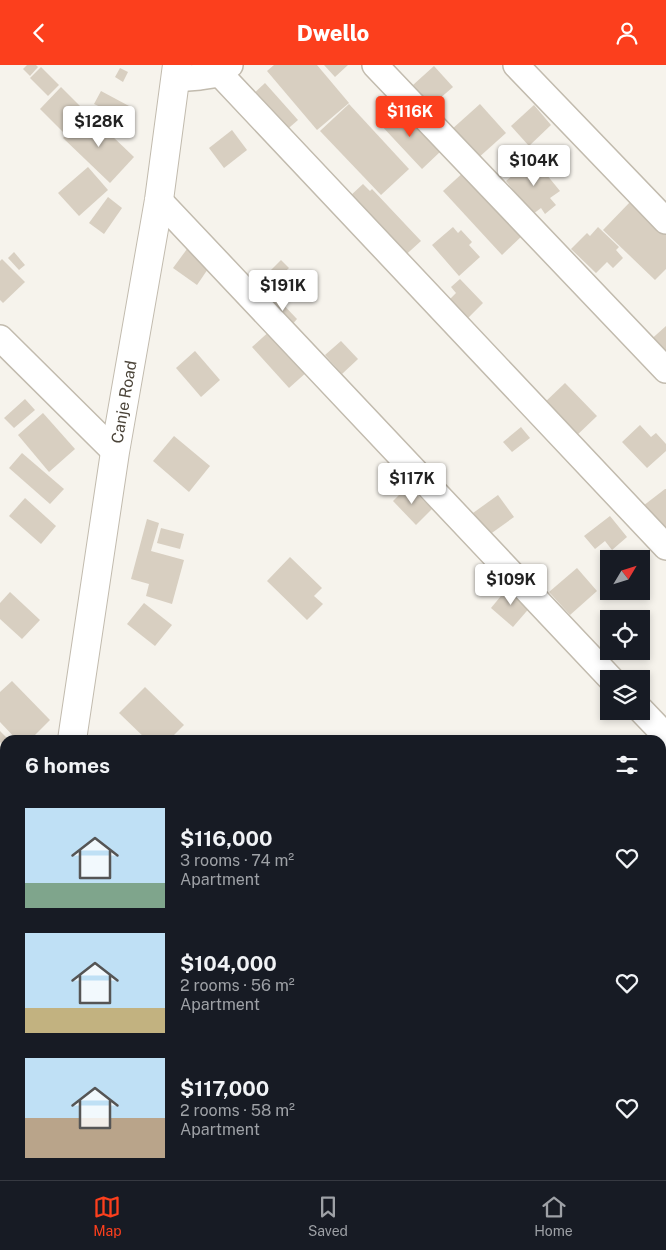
<!DOCTYPE html>
<meta charset="utf-8">
<style>
body{margin:0;font-family:"Public Sans",sans-serif;background:#242831;color:#f1f3f6;height:100vh;display:flex;flex-direction:column;font-size:19px;white-space:nowrap}
*{box-sizing:border-box;margin:0}
p{font-size:16px;color:#9ea1a6}
.icon{flex:none;width:28px;height:28px;fill:none;stroke:currentColor;stroke-width:2;stroke-linecap:round;stroke-linejoin:round}
.map{position:relative;flex:1;overflow:hidden}
.side{position:absolute;left:0px;top:670px;width:666px;height:445px;display:flex;flex-direction:column;background:#171b24;border-radius:15px 15px 0 0;box-shadow:0 2px 8px #0003}
.side>*{flex:none}
.needle{width:32px;rotate:52deg}
.tools{position:absolute;left:600px;top:485px;display:grid;gap:10px}
.tools a{display:grid;place-items:center;width:50px;height:50px;border-radius:0px;background:#171b24;box-shadow:0 2px 8px #0003;font-size:25px}
.price{position:absolute;translate:-50% -42px;padding:0 11px;border-radius:5px;background:#fff;color:#222;font-size:16px;line-height:32px;filter:drop-shadow(0 1px 2px #0008)}
.price::after{content:'';position:absolute;left:50%;top:30px;width:15px;height:11px;margin-left:-8px;background:inherit;clip-path:polygon(0 0,100% 0,50% 100%)}
.price.on{background:#fc3f1d;color:#fff}
ul{padding:0;list-style:none}
li{display:flex;align-items:center;gap:15px;height:125px;padding:0 25px}
li span{display:grid;place-items:center;flex:none;width:140px;height:100px;border-radius:0px;color:#555}
li>.icon{margin-inline-start:auto}
span .icon{width:60px;height:60px;fill:#fffc;stroke-width:1}
li b{font-size:21px}
h2{display:flex;justify-content:space-between;align-items:center;height:60px;padding:0 25px;font-size:21px}
header{display:flex;justify-content:space-between;align-items:center;height:65px;padding:0 25px;background:#fc3f1d;color:#fff;font-size:22px;font-weight:800}
.tab-bar{display:flex;justify-content:space-around;align-items:center;height:70px;border-top:1px solid #363941;background:#171b24;font-size:14px;color:#9ea1a6}
.tab-bar a{display:grid;justify-items:center;gap:2px}
.tab-bar .on{color:#fc3f1d}
.map>svg:first-child{display:block}
.green{fill:#d2eab5}
.cemetery{fill:url(#cemetery-stones)}
.building{fill:#d8cfc1}
.lines{fill:none;stroke-linecap:round;stroke-linejoin:round}
.minor-casing{stroke:#c2bbae;stroke-width:28}
.tertiary-casing{stroke:#c2bbae;stroke-width:30}
.minor{stroke:#fff;stroke-width:25}
.tertiary{stroke:#fff;stroke-width:28}
.labels{text-anchor:middle;dominant-baseline:central;stroke-width:5;stroke-linejoin:round;paint-order:stroke}
.street-label{font-size:16px;fill:#4b4439;stroke:#fff}
</style>
<header><svg class="icon" aria-label="back" viewBox="0 0 24 24"><path d="M15 5l-7 7 7 7"/></svg>Dwello<svg class="icon" aria-label="person" viewBox="0 0 24 24"><circle cx="12" cy="8" r="4"/><path d="M4 21q1-7 8-7t8 7"/></svg></header>
<div class="map">
<svg width="666" height="1115" viewBox="0 0 666 1115">
<defs>
<pattern id="cemetery-stones" width="16" height="16" patternUnits="userSpaceOnUse" patternTransform="scale(1.25)"><rect width="16" height="16" fill="#d2eab5"/><path d="M2 7V4a2 2 0 0 1 4 0v3zM10 15v-3a2 2 0 0 1 4 0v3z" fill="#b6ca9c"/></pattern>
</defs>
<rect width="100%" height="100%" fill="#f6f3ec"/>
<path class="green" d="M666 780V1115H471L469 1110H661V785Z"/>
<path class="cemetery" d="M33 1110H293L291 1115H32Z"/>
<g class="building">
<path d="M27 0H36L38 2 30 11 23 4Z"/>
<path d="M274 0H317L349 38 317 65 267 6Z"/>
<path d="M324 0H348L335 12Z"/>
<path d="M434 1 453 22 431 41 413 20Z"/>
<path d="M41 2 59 20 48 31 30 13Z"/>
<path d="M120 3 128 7 123 17 115 12Z"/>
<path d="M265 18 298 55 283 68 251 31Z"/>
<path d="M61 22 85 46 64 68 40 44Z"/>
<path d="M101 26 129 41 119 62 100 52 105 44 94 39Z"/>
<path d="M349 39 409 104 381 130 320 66Z"/>
<path d="M480 39 506 68 477 94 451 65Z"/>
<path d="M534 40 551 60 529 81 511 61Z"/>
<path d="M394 44 398 49 402 46 441 86 422 104 379 58Z"/>
<path d="M87 47 134 92 110 118 63 73Z"/>
<path d="M232 65 247 85 224 103 209 83Z"/>
<path d="M533 93 560 126 550 133 556 140 545 149 541 143 533 149 506 116Z"/>
<path d="M88 102 108 125 79 151 58 128Z"/>
<path d="M466 105 524 169 502 190 443 126Z"/>
<path d="M363 119 370 126 372 124 421 176 400 195 349 132Z"/>
<path d="M108 132 122 143 104 169 89 158Z"/>
<path d="M631 136 666 170V204L655 215 603 165Z"/>
<path d="M453 162 458 168 461 165 472 177 469 180 480 192 459 211 432 180Z"/>
<path d="M598 162 619 182 616 185 623 193 613 203 607 197 596 208 571 184 587 168 590 171Z"/>
<path d="M187 184 210 201 197 220 173 203Z"/>
<path d="M14 187 25 200 19 205 8 193Z"/>
<path d="M2 194 25 217 3 238 0 235V196Z"/>
<path d="M281 195 289 203 269 222 262 214Z"/>
<path d="M460 214 483 238 468 253 450 234 456 228 451 222Z"/>
<path d="M276 232 297 254 290 262 268 240Z"/>
<path d="M666 261V299L647 278Z"/>
<path d="M272 264 308 306 289 323 252 282Z"/>
<path d="M341 276 358 294 342 309 325 290Z"/>
<path d="M195 286 220 315 201 332 176 303Z"/>
<path d="M565 318 597 351 574 373 542 340Z"/>
<path d="M25 334 35 345 14 363 4 353Z"/>
<path d="M43 348 75 384 49 407 18 370Z"/>
<path d="M640 360 651 372 656 368 666 379V386L647 403 622 377Z"/>
<path d="M521 362 530 373 512 387 503 377Z"/>
<path d="M174 371 210 401 189 427 153 396Z"/>
<path d="M22 388 64 424 50 439 9 403Z"/>
<path d="M408 421 432 444 416 460 393 436Z"/>
<path d="M665 424H666V471L639 444Z"/>
<path d="M498 430 514 452 489 470 473 448Z"/>
<path d="M25 433 56 461 41 479 9 451Z"/>
<path d="M610 451 627 472 612 485 605 476 595 484 584 471Z"/>
<path d="M147 454 159 458 151 486 184 495 172 539 146 531 149 519 131 514Z"/>
<path d="M161 463 184 469 180 484 157 478Z"/>
<path d="M290 492 322 523 314 531 323 539 307 555 267 516Z"/>
<path d="M577 503 597 526 570 550 549 527Z"/>
<path d="M510 520 532 540 513 562 491 543Z"/>
<path d="M10 527 40 555 22 574 0 554V538Z"/>
<path d="M144 538 172 560 155 581 127 559Z"/>
<path d="M12 616 50 655 30 675H17L0 657V627Z"/>
<path d="M145 622 184 660 169 675H147L119 648Z"/>
<path d="M0 666 9 675H5V689L0 695V682L2 679 0 677Z"/>
<path d="M666 687V721L661 715V690Z"/>
<path d="M0 703 5 709V733L0 737Z"/>
<path d="M0 783H5L1 806H0Z"/>
</g>
<g class="lines">
<defs>
<g id="minor">
<path d="M375 0 666 305"/>
<path d="M516 0 666 156"/>
<path d="M220 9 666 482"/>
<path d="M175 14 200 12 220 9 230 0"/>
<path d="M159 135 611 614"/>
<path d="M0 273 115 387"/>
<path d="M641 645 666 671"/>
<path d="M661 749 666 745"/>
<path d="M0 962 5 967"/>
<path d="M334 1110 343 1115"/>
</g>
<g id="tertiary">
<path d="M72 675 115 387 159 135 177 0"/>
<path d="M4 1115 5 1107"/>
</g>
</defs>
<use href="#minor" class="minor-casing"/>
<use href="#tertiary" class="tertiary-casing"/>
<use href="#minor" class="minor"/>
<use href="#tertiary" class="tertiary"/>
</g>
<g class="labels">
<g class="street-label">
<text transform="translate(124 337) rotate(-80)">Canje Road</text>
</g>
</g>
</svg>
<div class="tools">
<a><svg class="needle" viewBox="-14 -14 28 28"><path d="M0-13l5 13h-10z" fill="#e53935"/><path d="M0 13l5-13h-10z" fill="#9ea1a6"/></svg></a>
<a><svg class="icon" aria-label="locate" viewBox="0 0 24 24"><circle cx="12" cy="12" r="6"/><path d="M12 2v4M12 18v4M2 12h4M18 12h4"/></svg></a>
<a><svg class="icon" aria-label="layers" viewBox="0 0 24 24"><path d="M12 4l9 5-9 5-9-5zM3 14l9 5 9-5"/></svg></a>
</div>
<b class="price on" style="left:410px;top:73px">$116K</b>
<b class="price" style="left:99px;top:83px">$128K</b>
<b class="price" style="left:534px;top:122px">$104K</b>
<b class="price" style="left:283px;top:247px">$191K</b>
<b class="price" style="left:412px;top:440px">$117K</b>
<b class="price" style="left:511px;top:541px">$109K</b>
<section class="side">
<h2>6 homes<svg class="icon" aria-label="filters" viewBox="0 0 24 24"><path d="M4 7h16M4 17h16"/><circle cx="9" cy="7" r="2"/><circle cx="15" cy="17" r="2"/></svg></h2>
<ul>
<li><span style="background:linear-gradient(#bfe0f5 75%,#7fa58c 0)"><svg class="icon" aria-label="home" viewBox="0 0 24 24"><path d="M3 11l9-7 9 7M6 9v11h12V9"/></svg></span><div><b>$116,000</b><p>3 rooms · 74 m²</p><p>Apartment</p></div><svg class="icon" aria-label="heart" viewBox="0 0 24 24"><path d="M12 20l-8-8c-3-5 5-10 8-4 3-6 11-1 8 4z"/></svg></li>
<li><span style="background:linear-gradient(#bfe0f5 75%,#c2b280 0)"><svg class="icon" aria-label="home" viewBox="0 0 24 24"><path d="M3 11l9-7 9 7M6 9v11h12V9"/></svg></span><div><b>$104,000</b><p>2 rooms · 56 m²</p><p>Apartment</p></div><svg class="icon" aria-label="heart" viewBox="0 0 24 24"><path d="M12 20l-8-8c-3-5 5-10 8-4 3-6 11-1 8 4z"/></svg></li>
<li><span style="background:linear-gradient(#bfe0f5 60%,#b9a48a 0)"><svg class="icon" aria-label="home" viewBox="0 0 24 24"><path d="M3 11l9-7 9 7M6 9v11h12V9"/></svg></span><div><b>$117,000</b><p>2 rooms · 58 m²</p><p>Apartment</p></div><svg class="icon" aria-label="heart" viewBox="0 0 24 24"><path d="M12 20l-8-8c-3-5 5-10 8-4 3-6 11-1 8 4z"/></svg></li>
</ul>
</section>
</div>
<nav class="tab-bar">
<a class="on"><svg class="icon" aria-label="map" viewBox="0 0 24 24"><path d="M3 6l6-2 6 2 6-2v14l-6 2-6-2-6 2zM9 4v14M15 6v14"/></svg>Map</a>
<a><svg class="icon" aria-label="saved" viewBox="0 0 24 24"><path d="M7 4h10v16l-5-4-5 4z"/></svg>Saved</a>
<a><svg class="icon" aria-label="home" viewBox="0 0 24 24"><path d="M3 11l9-7 9 7M6 9v11h12V9"/></svg>Home</a>
</nav>
